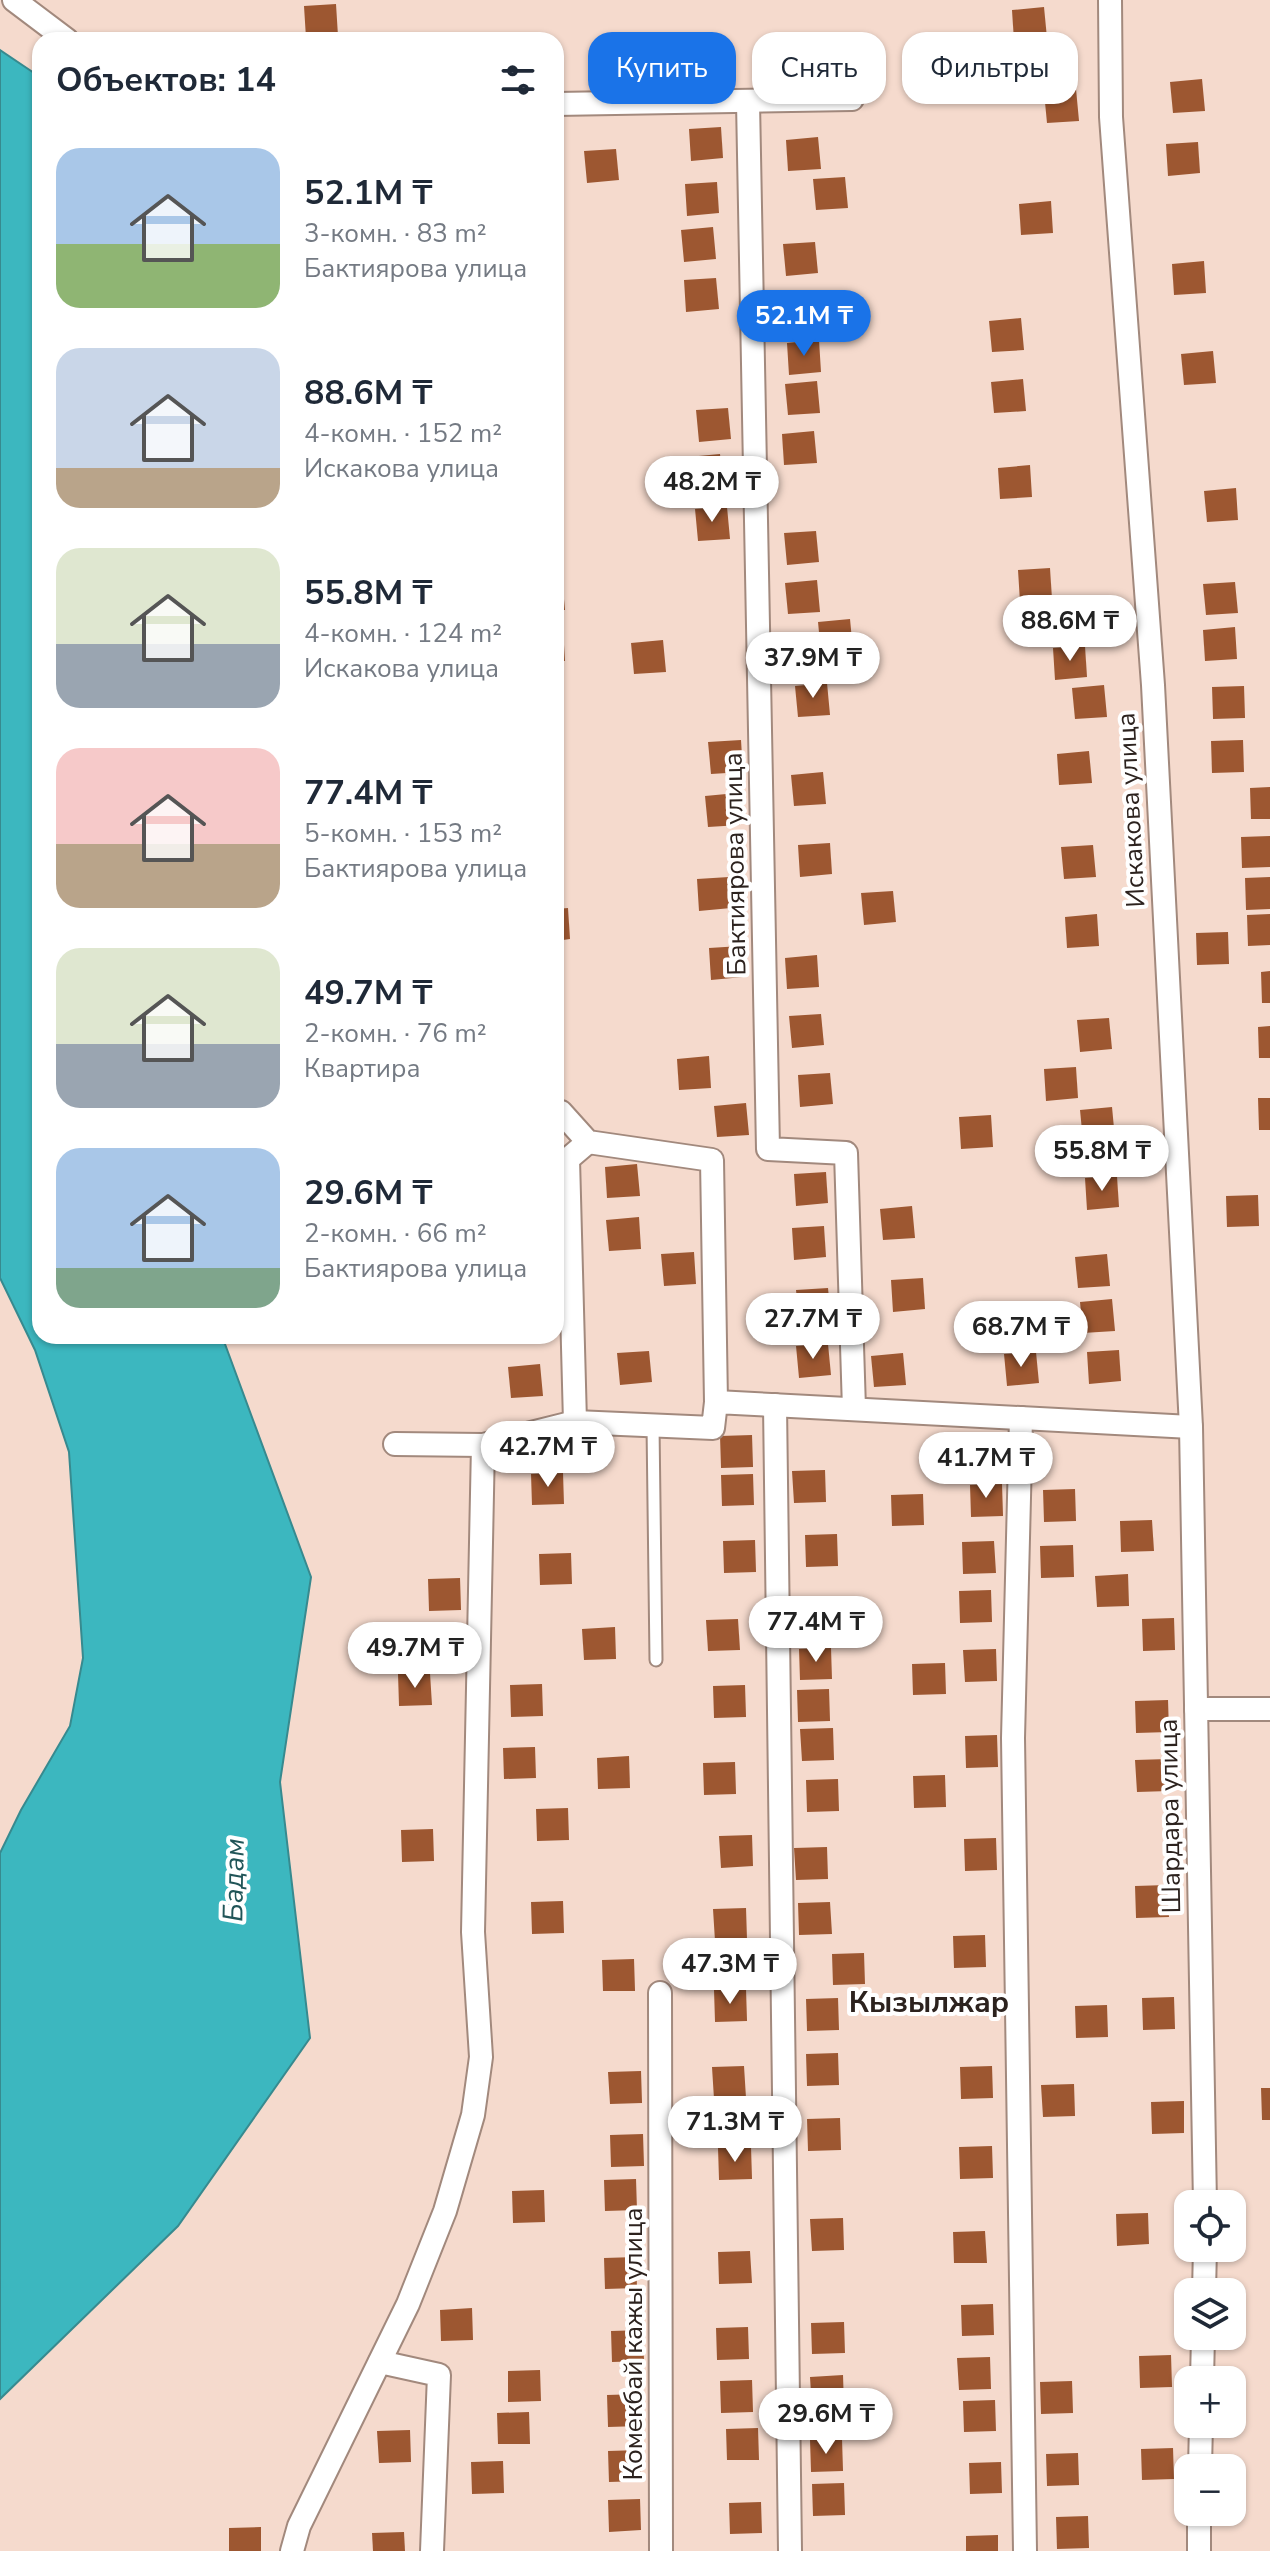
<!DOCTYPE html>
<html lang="ru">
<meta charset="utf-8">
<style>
body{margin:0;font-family:"Nunito Sans",sans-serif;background:#f6f6f7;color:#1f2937;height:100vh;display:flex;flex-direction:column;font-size:30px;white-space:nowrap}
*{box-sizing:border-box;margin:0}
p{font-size:26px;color:#747a83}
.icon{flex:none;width:44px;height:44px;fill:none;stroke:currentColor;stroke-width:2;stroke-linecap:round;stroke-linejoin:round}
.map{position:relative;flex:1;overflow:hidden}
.sheet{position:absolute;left:32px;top:32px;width:532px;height:1312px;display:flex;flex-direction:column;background:#fff;border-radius:24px;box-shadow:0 2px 6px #0004}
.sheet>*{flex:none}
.banner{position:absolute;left:588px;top:32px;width:562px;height:72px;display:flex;gap:16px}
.buttons{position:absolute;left:1174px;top:2190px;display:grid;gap:16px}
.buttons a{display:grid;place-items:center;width:72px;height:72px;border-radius:16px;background:#fff;box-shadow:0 2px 6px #0004;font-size:40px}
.price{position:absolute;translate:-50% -68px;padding:0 18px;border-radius:28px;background:#fff;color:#222;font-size:26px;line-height:52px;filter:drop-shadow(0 2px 4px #0008)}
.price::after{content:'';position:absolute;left:50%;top:48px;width:24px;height:18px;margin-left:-12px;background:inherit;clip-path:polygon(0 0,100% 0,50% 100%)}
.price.selected{background:#1a73e8;color:#fff}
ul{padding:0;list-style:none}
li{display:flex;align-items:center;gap:24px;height:200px;padding:0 24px}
li span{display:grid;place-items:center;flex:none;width:224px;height:160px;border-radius:24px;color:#555}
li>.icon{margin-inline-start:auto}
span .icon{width:96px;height:96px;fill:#fffc;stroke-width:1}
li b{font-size:34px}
h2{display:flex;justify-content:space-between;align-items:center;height:96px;padding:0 24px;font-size:34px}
.chip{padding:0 28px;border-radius:24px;background:#fff;box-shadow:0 2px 6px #0004;font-size:28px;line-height:72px}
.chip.selected{background:#1a73e8;color:#fff}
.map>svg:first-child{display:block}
.water{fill:#3cb7bf;stroke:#378a8f;stroke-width:2}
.building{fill:#9d5731}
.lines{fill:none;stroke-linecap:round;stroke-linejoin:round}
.service-casing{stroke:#a2897d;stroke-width:15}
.minor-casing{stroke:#a2897d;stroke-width:26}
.service{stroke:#fff;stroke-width:11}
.minor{stroke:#fff;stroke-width:22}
.labels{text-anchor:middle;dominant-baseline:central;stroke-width:8;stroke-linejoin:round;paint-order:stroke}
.street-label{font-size:26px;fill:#2c221e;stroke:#fff}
.water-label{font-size:28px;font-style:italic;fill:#215558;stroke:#fff}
.quarter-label{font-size:30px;font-weight:bold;fill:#2c221e;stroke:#fff}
</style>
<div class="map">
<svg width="1270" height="2551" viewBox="0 0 1270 2551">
<rect width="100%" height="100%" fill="#f5dacd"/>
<path class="water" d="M0 50 40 77V1336H222L311 1577 280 1782 310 2038 178 2226 0 2399V1853L21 1810 70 1726 83 1658 69 1452 35 1350 0 1278Z"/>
<g class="building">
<path d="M336 4 338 36 306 38 304 6Z"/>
<path d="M1044 7 1047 38 1014 41 1012 10Z"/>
<path d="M546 36V40H519V38Z"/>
<path d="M821 50 824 82 792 84 790 53Z"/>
<path d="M1022 54 1024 86 992 88 990 57Z"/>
<path d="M623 59 626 90 593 93 591 61Z"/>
<path d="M732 60 734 91 702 94 700 62Z"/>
<path d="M680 62 683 93 650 96 648 64Z"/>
<path d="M1202 79 1205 111 1173 113 1170 82Z"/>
<path d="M1076 89 1079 121 1047 123 1044 92Z"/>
<path d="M721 127 723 158 691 161 689 129Z"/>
<path d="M818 137 821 169 788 171 786 140Z"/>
<path d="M1198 142 1200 173 1168 176 1166 144Z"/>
<path d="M616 149 619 180 587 183 584 151Z"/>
<path d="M845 177 848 208 816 210 813 179Z"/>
<path d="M717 182 719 213 687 216 685 184Z"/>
<path d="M1051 201 1053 233 1021 235 1019 204Z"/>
<path d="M713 227 716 259 684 262 681 230Z"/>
<path d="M815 242 818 273 786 276 783 244Z"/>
<path d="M1204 261 1206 293 1174 295 1172 264Z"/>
<path d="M716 278 719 309 686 312 684 280Z"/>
<path d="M1021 318 1024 350 992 352 989 321Z"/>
<path d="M819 340 821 372 789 375 787 343Z"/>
<path d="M1213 351 1216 383 1184 385 1181 354Z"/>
<path d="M1023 379 1026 411 994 413 991 382Z"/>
<path d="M817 381 820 413 788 415 785 384Z"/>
<path d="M728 408 731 439 699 442 696 410Z"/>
<path d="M814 431 817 463 784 465 782 434Z"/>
<path d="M720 454 723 486 691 488 688 457Z"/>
<path d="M1030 465 1032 497 1000 499 998 468Z"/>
<path d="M1236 488 1238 520 1207 522 1204 491Z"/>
<path d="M727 507 730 539 698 541 695 509Z"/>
<path d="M816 531 819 562 787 565 784 533Z"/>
<path d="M1050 568 1052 599 1020 602 1018 570Z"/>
<path d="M562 578 565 610H556V579Z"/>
<path d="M817 580 820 612 788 614 785 583Z"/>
<path d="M1235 582 1238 613 1206 615 1203 584Z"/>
<path d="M850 619 853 651 821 654 818 622Z"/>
<path d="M1235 627 1237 659 1205 661 1203 630Z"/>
<path d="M563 629 565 661H556V630Z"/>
<path d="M663 640 666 672 634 674 631 643Z"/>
<path d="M1085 646 1087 677 1055 680 1053 648Z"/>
<path d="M827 683 830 715 798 717 795 686Z"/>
<path d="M1104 685 1107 717 1075 719 1072 688Z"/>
<path d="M1244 686 1245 718 1213 719 1212 687Z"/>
<path d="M741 740 743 772 711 774 708 742Z"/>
<path d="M1243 740 1244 772 1212 773 1211 741Z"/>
<path d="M1089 751 1092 783 1059 785 1057 754Z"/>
<path d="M823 772 826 804 794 806 791 775Z"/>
<path d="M1270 787V819H1251L1250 788Z"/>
<path d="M737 793 740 825 708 827 705 796Z"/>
<path d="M1270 836V867L1242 868 1241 837Z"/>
<path d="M830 843 832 874 800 877 798 845Z"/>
<path d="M1093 845 1096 877 1064 879 1061 847Z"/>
<path d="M729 877 731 908 699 911 697 879Z"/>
<path d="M1270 877V909L1246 910 1245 878Z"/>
<path d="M893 891 896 922 864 925 861 893Z"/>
<path d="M568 908 570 939 556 941V909Z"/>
<path d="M1097 914 1099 946 1067 948 1065 917Z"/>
<path d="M1270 914V945L1248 946 1247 915Z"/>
<path d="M1228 932 1229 964 1197 965 1196 933Z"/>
<path d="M741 946 743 977 711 980 709 948Z"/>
<path d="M817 955 819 987 787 989 785 958Z"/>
<path d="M556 956H561L564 987 556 988Z"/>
<path d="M1270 971V1003H1262L1261 972Z"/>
<path d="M821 1014 824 1045 792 1048 789 1016Z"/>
<path d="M1109 1018 1112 1049 1080 1052 1077 1020Z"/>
<path d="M1270 1026V1058H1259L1258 1027Z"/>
<path d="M556 1037H562L564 1068 556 1069Z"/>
<path d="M709 1056 711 1088 679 1090 677 1059Z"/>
<path d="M1076 1067 1078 1098 1046 1101 1044 1069Z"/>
<path d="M830 1073 833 1104 800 1107 798 1075Z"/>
<path d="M1258 1098H1270V1130H1259Z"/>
<path d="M746 1103 749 1135 717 1137 714 1106Z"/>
<path d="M1112 1107 1115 1139 1083 1141 1080 1110Z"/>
<path d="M991 1115 993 1147 961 1149 959 1117Z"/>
<path d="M637 1164 640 1196 607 1198 605 1167Z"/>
<path d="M826 1172 828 1203 796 1206 794 1174Z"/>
<path d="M1117 1176 1119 1207 1087 1210 1085 1178Z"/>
<path d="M1258 1195 1259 1226 1227 1227 1226 1196Z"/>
<path d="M912 1206 915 1238 883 1240 880 1209Z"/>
<path d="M639 1217 641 1249 609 1251 606 1220Z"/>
<path d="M824 1226 826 1257 794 1260 792 1228Z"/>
<path d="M694 1252 696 1284 664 1286 661 1254Z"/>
<path d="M1107 1254 1110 1286 1078 1288 1075 1257Z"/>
<path d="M923 1278 925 1309 893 1312 891 1280Z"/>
<path d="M828 1288 831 1319 799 1321 796 1290Z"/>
<path d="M1112 1299 1115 1331 1083 1333 1080 1302Z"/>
<path d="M828 1344 831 1375 799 1378 796 1346Z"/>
<path d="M1119 1350 1121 1381 1089 1384 1087 1352Z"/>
<path d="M649 1351 652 1382 620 1385 617 1353Z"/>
<path d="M1036 1352 1039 1383 1007 1386 1004 1354Z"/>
<path d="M903 1353 906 1385 874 1387 871 1356Z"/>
<path d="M540 1364 543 1396 511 1398 508 1367Z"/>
<path d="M752 1435 753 1467 721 1468 720 1436Z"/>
<path d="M825 1470 826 1502 794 1503 792 1471Z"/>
<path d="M563 1473 564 1504 532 1505 531 1474Z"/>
<path d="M753 1474 754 1505 722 1506 721 1475Z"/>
<path d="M1002 1484 1003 1516 971 1517 970 1485Z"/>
<path d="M1075 1489 1076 1521 1044 1522 1043 1490Z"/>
<path d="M923 1494 924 1525 892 1526 891 1495Z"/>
<path d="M1152 1520 1154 1551 1121 1552 1120 1521Z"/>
<path d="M837 1534 838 1566 806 1567 805 1535Z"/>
<path d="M755 1540 756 1572 724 1573 723 1541Z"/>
<path d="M994 1541 996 1573 963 1574 962 1542Z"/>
<path d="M1073 1545 1074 1577 1041 1578 1040 1546Z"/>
<path d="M571 1553 572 1584 540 1585 539 1554Z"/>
<path d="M1128 1574 1129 1606 1097 1607 1095 1576Z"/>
<path d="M460 1578 461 1610 429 1611 428 1579Z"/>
<path d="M991 1590 992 1622 960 1623 959 1591Z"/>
<path d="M1174 1618 1175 1650 1143 1651 1142 1619Z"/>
<path d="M738 1619 740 1650 708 1651 706 1620Z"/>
<path d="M615 1627 616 1659 584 1660 582 1629Z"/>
<path d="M831 1648 832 1679 800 1680 799 1649Z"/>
<path d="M996 1649 997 1681 965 1682 963 1650Z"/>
<path d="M945 1663 946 1694 913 1695 912 1664Z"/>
<path d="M430 1673 432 1705 399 1706 398 1674Z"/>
<path d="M542 1684 543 1716 511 1717 510 1685Z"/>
<path d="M745 1685 746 1717 714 1718 713 1686Z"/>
<path d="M829 1689 830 1721 798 1722 797 1690Z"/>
<path d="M1168 1700 1169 1732 1136 1733 1135 1701Z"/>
<path d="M833 1728 834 1760 802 1761 800 1729Z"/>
<path d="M997 1735 998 1767 966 1768 965 1736Z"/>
<path d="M535 1747 536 1778 504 1779 503 1748Z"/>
<path d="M629 1756 630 1788 598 1789 597 1758Z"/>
<path d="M1168 1759 1169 1791 1137 1792 1135 1760Z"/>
<path d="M735 1762 736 1794 704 1795 703 1763Z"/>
<path d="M945 1775 946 1807 914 1808 913 1776Z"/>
<path d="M838 1779 839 1811 807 1812 806 1780Z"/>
<path d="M568 1808 569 1840 537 1841 536 1809Z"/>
<path d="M433 1829 434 1861 402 1862 401 1830Z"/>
<path d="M752 1835 753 1866 721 1868 719 1836Z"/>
<path d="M996 1838 997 1870 965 1871 964 1839Z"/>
<path d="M827 1847 828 1879 796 1880 794 1848Z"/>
<path d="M1167 1885 1169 1917 1136 1918 1135 1886Z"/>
<path d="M563 1901 564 1933 532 1934 531 1902Z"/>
<path d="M830 1902 832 1934 799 1935 798 1903Z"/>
<path d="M746 1908 747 1940 715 1941 713 1909Z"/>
<path d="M985 1935 986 1967 954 1968 953 1936Z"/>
<path d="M864 1953 865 1984 833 1985 832 1954Z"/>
<path d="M634 1959 635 1991H603L602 1960Z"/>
<path d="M746 1989 747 2021 715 2022 714 1990Z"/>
<path d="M1174 1997 1175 2029 1143 2030 1142 1998Z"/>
<path d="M838 1998 839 2030 807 2031 806 1999Z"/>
<path d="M1107 2005 1108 2037 1076 2038 1075 2006Z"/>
<path d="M838 2053 839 2085 807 2086 806 2054Z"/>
<path d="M744 2066 746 2098 714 2099 712 2067Z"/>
<path d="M992 2066 993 2098 961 2099 960 2067Z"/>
<path d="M641 2071 642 2103 610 2104 608 2072Z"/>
<path d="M1074 2084 1075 2116 1043 2117 1041 2085Z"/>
<path d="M1261 2088H1270V2120H1262Z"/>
<path d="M1184 2101V2133L1152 2134 1151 2102Z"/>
<path d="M840 2118 841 2150 808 2151 807 2119Z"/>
<path d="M643 2134 644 2166 611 2167 610 2135Z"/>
<path d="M992 2146 993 2178 960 2179 959 2147Z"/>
<path d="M751 2147 752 2179 719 2180 718 2148Z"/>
<path d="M636 2179 637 2210 605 2211 604 2180Z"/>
<path d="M544 2190 545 2222 513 2223 512 2191Z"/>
<path d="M1148 2213 1149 2244 1117 2246 1116 2214Z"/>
<path d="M843 2218 844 2250 812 2251 810 2219Z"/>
<path d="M985 2231 987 2263H954L953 2232Z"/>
<path d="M750 2251 752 2283 719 2284 718 2252Z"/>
<path d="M636 2257 637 2288 605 2289 604 2258Z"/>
<path d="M993 2304 994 2335 962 2336 961 2305Z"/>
<path d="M472 2308 473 2340 441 2341 440 2310Z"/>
<path d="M844 2322 845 2353 812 2354 811 2323Z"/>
<path d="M748 2327 749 2359 717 2360 716 2328Z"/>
<path d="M643 2330 644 2361 612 2362 611 2331Z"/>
<path d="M1171 2355 1172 2387 1140 2388 1139 2356Z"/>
<path d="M990 2357 991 2389 959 2390 957 2358Z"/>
<path d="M540 2370 541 2401 508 2402V2371Z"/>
<path d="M843 2375 844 2407 812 2408 810 2377Z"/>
<path d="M752 2380 753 2412 721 2413 720 2381Z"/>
<path d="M1072 2381 1073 2413 1041 2414 1040 2382Z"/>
<path d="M639 2394 640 2426 608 2427 607 2395Z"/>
<path d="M995 2400 996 2431 964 2432 963 2401Z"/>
<path d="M529 2412 530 2444H498L497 2413Z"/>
<path d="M758 2428 759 2460H727L726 2429Z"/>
<path d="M410 2430 411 2462 379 2463 377 2431Z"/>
<path d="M842 2439 843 2471 811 2472 810 2440Z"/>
<path d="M1173 2448 1174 2479 1142 2480 1141 2449Z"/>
<path d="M640 2450 641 2481 609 2482 608 2451Z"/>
<path d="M1078 2453 1079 2485 1047 2486 1046 2454Z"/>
<path d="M503 2461 504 2493 472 2494 471 2462Z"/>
<path d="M1001 2462 1002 2493 970 2494 969 2463Z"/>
<path d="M844 2483 845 2515 813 2516 812 2484Z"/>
<path d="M640 2499 641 2530 609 2532 608 2500Z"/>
<path d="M761 2502 762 2533 730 2534 729 2503Z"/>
<path d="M1088 2516 1089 2548 1057 2549 1056 2517Z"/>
<path d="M261 2527V2551H229V2528Z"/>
<path d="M404 2532 405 2551H373L372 2533Z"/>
<path d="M998 2535V2551H966V2536Z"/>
</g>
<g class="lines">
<defs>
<path id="service" d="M653 1425 656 1660"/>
<g id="minor">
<path d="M14 0 67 40"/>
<path d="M1110 0 1111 117 1153 685 1191 1427 1205 2204"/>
<path d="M748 102 768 1149 846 1153 854 1409"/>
<path d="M556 104 852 99"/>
<path d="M556 1112H561L588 1142 712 1160 716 1402"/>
<path d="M775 1405 790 2551"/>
<path d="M1021 1418 1013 1738 1025 2551"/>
<path d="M575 1422 568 1159 588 1142"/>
<path d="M395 1444 483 1445 575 1422 713 1428 716 1402 1191 1427"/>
<path d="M1196 1709H1270"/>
<path d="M660 1993 661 2551"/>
<path d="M1204 2292 1205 2248"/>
<path d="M380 2362 439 2375 432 2551"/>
<path d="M1202 2380 1203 2336"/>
<path d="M1200 2468 1201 2424"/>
<path d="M292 2551 299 2526 408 2304 445 2211 473 2115 481 2057 473 1932 483 1445"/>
<path d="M1199 2551V2512"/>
</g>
</defs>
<use href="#service" class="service-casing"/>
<use href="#minor" class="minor-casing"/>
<use href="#service" class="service"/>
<use href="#minor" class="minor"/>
</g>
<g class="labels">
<g class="street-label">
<text transform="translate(1131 810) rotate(-93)">Искакова улица</text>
<text transform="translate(735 864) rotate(-91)">Бактиярова улица</text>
<text transform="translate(1170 1816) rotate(-91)">Шардара улица</text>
<text transform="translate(633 2344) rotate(-90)">Комекбай кажы улица</text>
</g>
<g class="water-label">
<text transform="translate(234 1880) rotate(-89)">Бадам</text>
</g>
<g class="quarter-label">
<text x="929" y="2002">Кызылжар</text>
</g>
</g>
</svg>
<div class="buttons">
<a><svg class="icon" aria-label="locate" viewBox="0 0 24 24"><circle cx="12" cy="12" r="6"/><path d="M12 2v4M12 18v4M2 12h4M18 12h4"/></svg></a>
<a><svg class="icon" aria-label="layers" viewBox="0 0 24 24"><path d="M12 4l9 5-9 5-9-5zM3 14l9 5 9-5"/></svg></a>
<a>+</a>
<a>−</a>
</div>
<b class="price selected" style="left:804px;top:358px">52.1M ₸</b>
<b class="price" style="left:712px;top:524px">48.2M ₸</b>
<b class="price" style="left:1070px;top:663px">88.6M ₸</b>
<b class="price" style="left:813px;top:700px">37.9M ₸</b>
<b class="price" style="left:1102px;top:1193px">55.8M ₸</b>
<b class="price" style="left:813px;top:1361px">27.7M ₸</b>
<b class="price" style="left:1021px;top:1369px">68.7M ₸</b>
<b class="price" style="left:548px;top:1489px">42.7M ₸</b>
<b class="price" style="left:986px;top:1500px">41.7M ₸</b>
<b class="price" style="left:816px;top:1664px">77.4M ₸</b>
<b class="price" style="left:415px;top:1690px">49.7M ₸</b>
<b class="price" style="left:730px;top:2006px">47.3M ₸</b>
<b class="price" style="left:735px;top:2164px">71.3M ₸</b>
<b class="price" style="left:826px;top:2456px">29.6M ₸</b>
<div class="banner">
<a class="chip selected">Купить</a>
<a class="chip">Снять</a>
<a class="chip">Фильтры</a>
</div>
<section class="sheet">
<h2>Объектов: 14<svg class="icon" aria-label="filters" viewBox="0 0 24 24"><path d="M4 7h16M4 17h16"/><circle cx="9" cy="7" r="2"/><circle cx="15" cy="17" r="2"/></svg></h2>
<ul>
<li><span style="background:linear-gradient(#a9c7e8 60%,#8fb573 0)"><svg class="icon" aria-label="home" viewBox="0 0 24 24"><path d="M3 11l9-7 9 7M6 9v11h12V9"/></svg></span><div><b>52.1M ₸</b><p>3-комн. · 83 m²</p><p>Бактиярова улица</p></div></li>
<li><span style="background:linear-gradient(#c9d6e8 75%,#b9a48a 0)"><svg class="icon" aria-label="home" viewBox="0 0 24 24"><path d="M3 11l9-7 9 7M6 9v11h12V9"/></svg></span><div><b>88.6M ₸</b><p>4-комн. · 152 m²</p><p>Искакова улица</p></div></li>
<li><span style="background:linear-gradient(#dfe7d0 60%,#9aa5b1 0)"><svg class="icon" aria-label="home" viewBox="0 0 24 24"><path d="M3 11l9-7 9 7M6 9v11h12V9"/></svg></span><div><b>55.8M ₸</b><p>4-комн. · 124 m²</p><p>Искакова улица</p></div></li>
<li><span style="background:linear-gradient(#f6c9c9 60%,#b9a48a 0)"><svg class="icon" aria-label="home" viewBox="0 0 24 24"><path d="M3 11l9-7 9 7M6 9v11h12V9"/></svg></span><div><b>77.4M ₸</b><p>5-комн. · 153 m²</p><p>Бактиярова улица</p></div></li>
<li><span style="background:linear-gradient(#dfe7d0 60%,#9aa5b1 0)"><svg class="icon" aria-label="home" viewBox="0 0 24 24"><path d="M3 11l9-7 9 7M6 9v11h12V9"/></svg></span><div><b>49.7M ₸</b><p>2-комн. · 76 m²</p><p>Квартира</p></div></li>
<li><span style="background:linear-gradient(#a9c7e8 75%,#7fa58c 0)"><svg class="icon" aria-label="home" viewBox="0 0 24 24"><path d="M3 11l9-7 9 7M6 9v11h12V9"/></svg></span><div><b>29.6M ₸</b><p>2-комн. · 66 m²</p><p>Бактиярова улица</p></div></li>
</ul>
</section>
</div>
